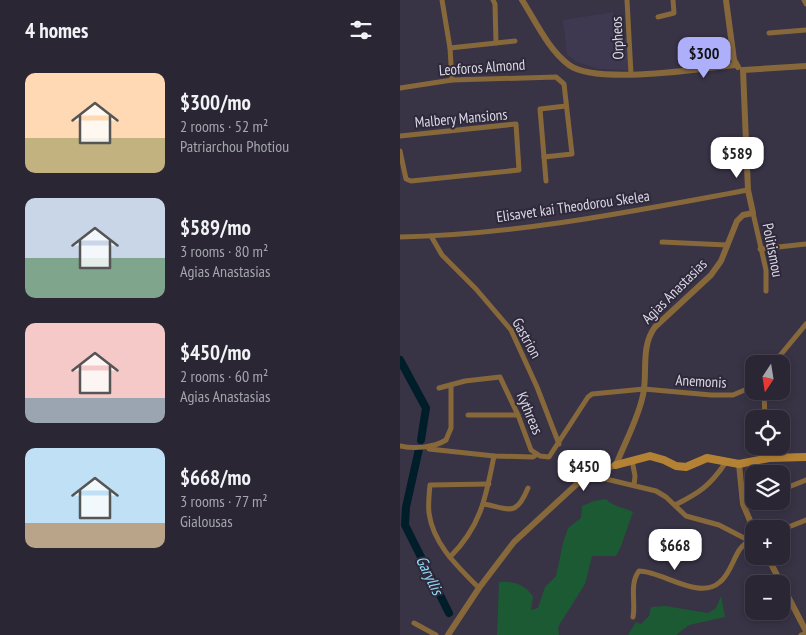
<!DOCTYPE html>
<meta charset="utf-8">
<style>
body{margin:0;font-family:"PT Sans Narrow",sans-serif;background:#322e3c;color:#f1f3f6;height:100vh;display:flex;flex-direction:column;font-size:19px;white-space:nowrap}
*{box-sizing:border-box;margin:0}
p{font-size:16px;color:#a5a5ac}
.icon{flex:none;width:28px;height:28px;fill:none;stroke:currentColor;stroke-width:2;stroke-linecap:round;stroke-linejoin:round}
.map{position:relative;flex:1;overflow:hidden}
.sheet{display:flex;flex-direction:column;background:#2a2634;width:400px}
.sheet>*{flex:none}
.needle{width:32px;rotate:192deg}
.buttons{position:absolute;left:345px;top:355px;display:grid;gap:10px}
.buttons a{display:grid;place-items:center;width:45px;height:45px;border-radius:10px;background:#2a2634;box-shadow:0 2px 8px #0003,0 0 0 1px #46434f;font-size:25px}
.price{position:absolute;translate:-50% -42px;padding:0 11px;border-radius:10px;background:#fff;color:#222;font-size:16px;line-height:32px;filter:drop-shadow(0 1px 2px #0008)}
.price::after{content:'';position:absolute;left:50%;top:30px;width:15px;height:11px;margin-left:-8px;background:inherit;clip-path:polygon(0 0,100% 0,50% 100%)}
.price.current{background:#adaffb;color:#111}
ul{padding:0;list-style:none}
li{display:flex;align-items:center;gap:15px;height:125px;padding:0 25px}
li span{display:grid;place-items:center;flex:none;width:140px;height:100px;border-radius:10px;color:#555}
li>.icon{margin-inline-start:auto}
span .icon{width:60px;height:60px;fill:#fffc;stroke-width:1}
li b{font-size:21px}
h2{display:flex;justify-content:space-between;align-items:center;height:60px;padding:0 25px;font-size:21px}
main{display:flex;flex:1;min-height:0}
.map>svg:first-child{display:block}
.built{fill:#3f3851}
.green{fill:#1b5a33}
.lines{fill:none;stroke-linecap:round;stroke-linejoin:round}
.river{stroke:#001e29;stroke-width:8}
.minor{stroke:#87683b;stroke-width:5}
.tertiary{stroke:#87683b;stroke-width:6}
.secondary{stroke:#b48234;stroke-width:8}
.labels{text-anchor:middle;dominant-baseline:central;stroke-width:4;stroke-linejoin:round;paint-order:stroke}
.street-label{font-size:15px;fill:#dcd9e5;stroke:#2e293b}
.water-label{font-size:16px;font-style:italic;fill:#95dcf8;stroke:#2e293b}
</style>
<main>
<section class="sheet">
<h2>4 homes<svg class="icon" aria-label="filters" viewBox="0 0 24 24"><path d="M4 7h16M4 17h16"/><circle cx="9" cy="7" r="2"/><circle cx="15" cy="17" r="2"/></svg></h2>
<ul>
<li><span style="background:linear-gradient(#ffd9b3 65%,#c2b280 0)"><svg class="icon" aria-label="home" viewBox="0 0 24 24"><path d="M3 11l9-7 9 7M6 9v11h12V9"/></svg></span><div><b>$300/mo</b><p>2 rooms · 52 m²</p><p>Patriarchou Photiou</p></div></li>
<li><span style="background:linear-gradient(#c9d6e8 60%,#7fa58c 0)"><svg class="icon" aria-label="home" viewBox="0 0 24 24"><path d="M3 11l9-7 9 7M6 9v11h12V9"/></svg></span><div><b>$589/mo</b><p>3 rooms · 80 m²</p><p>Agias Anastasias</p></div></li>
<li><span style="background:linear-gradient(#f6c9c9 75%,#9aa5b1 0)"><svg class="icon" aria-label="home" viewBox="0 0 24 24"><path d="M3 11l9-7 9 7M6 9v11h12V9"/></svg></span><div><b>$450/mo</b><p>2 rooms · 60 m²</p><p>Agias Anastasias</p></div></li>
<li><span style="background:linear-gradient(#bfe0f5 75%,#b9a48a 0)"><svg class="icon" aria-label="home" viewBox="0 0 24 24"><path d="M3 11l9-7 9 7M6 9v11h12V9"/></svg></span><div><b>$668/mo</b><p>3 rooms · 77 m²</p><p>Gialousas</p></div></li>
</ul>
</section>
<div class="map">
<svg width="406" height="635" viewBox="0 0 406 635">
<rect width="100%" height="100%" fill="#383345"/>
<path class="built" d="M213 12 217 39H228V70L199 69 177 62 167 54 163 20Z"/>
<g class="green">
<path d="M206 499C213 507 224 507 233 512L221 546 216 556H192L185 584 158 627 159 635H97L99 582C114 581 124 584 133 596L131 610 138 608 145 587 156 576 163 543 168 528 181 518 182 506 194 501Z"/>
<path d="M321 596 325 617 289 625 276 635H228L236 622 241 624 249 616 251 607 265 606 308 613 316 608Z"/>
</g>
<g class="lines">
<g class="river">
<path d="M0 360 26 408 21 440"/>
<path d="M19 449 6 507 5 525 49 613"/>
</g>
<g class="minor">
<path d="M42 0 50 48 52 80"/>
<path d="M93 0 95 4 96 43"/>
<path d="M227 0 231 74"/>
<path d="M404 0 406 4"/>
<path d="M258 17 274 13 273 0"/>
<path d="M369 33 406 30"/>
<path d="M50 48 115 41"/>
<path d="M0 88 52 80 156 77 164 84 172 154 144 157"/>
<path d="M0 136 116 124 119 170 11 181 6 179 0 151"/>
<path d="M146 181 140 109 166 106"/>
<path d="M353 213 366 270V291"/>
<path d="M31 236 42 255 76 289 111 330 137 387 159 444"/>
<path d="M0 237C116 235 234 211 348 190"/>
<path d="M262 242 327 245"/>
<path d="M360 249 406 244"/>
<path d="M373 364 406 324"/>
<path d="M39 388 65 381 100 377 118 415 131 450 140 456 149 457 188 397 192 394 244 389 311 395H333L354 386"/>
<path d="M364 391 365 419"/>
<path d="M68 415H118"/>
<path d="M0 446C14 449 33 448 46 440L51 428V385"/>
<path d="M29 449 94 456 133 457 136 455"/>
<path d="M361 459 362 446"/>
<path d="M232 460 235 476 234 485"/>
<path d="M194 473 206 479 256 491 266 497 286 516 319 525 348 540"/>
<path d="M381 490 406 480"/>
<path d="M84 504C110 509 116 517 128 488"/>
<path d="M275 505C299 493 310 486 326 462"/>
<path d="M381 530 406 520"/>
<path d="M50 557C81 526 86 497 94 456"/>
<path d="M79 588C58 567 33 544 29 513 28 504 29 495 30 485L89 484"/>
<path d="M233 617C236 602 229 584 239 571 262 571 299 601 320 582 330 574 333 559 340 549 344 544 349 540 354 536"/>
<path d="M14 623 36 635"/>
<path d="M401 635 406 633"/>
</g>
<g class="tertiary">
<path d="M122 0C136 22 148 49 169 65 196 85 301 69 335 65"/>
<path d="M326 0 334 60 338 67"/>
<path d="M343 70 406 66"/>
<path d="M339 464 343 504 354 530"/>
<path d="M367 556 406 631"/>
<path d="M48 635 79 588 114 542 179 482 194 473 216 465C225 442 238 419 243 395 248 373 240 347 255 327L311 275 321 261 337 221 343 215 353 213 348 190 343 70"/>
</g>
<path class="secondary" d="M216 465 250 456 264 460 276 466 286 467 307 458 339 464 369 458 406 457"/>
</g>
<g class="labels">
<g class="street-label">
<text transform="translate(217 38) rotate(-93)">Orpheos</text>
<text transform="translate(82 67) rotate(-4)">Leoforos Almond</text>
<text transform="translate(61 118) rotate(-5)">Malbery Mansions</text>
<text transform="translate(173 206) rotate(-8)">Elisavet kai Theodorou Skelea</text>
<text transform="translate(373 250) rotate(79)">Politismou</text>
<text transform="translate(274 291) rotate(-45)">Agias Anastasias</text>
<text transform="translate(127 338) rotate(61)">Gastrion</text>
<text transform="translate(301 381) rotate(3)">Anemonis</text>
<text transform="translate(130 413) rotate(67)">Kythreas</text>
</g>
<g class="water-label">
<text transform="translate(30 575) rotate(64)">Garyllis</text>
</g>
</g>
</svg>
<div class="buttons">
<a><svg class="needle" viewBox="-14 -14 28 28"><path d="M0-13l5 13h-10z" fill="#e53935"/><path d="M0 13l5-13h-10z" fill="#a5a5ac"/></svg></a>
<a><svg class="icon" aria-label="locate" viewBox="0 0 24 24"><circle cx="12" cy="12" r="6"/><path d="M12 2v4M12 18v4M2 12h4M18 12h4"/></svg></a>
<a><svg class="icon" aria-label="layers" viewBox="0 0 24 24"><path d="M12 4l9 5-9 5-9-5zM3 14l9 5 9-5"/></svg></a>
<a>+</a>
<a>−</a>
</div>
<b class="price current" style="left:304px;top:79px">$300</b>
<b class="price" style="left:337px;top:179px">$589</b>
<b class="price" style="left:184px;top:492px">$450</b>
<b class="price" style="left:275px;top:571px">$668</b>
</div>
</main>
